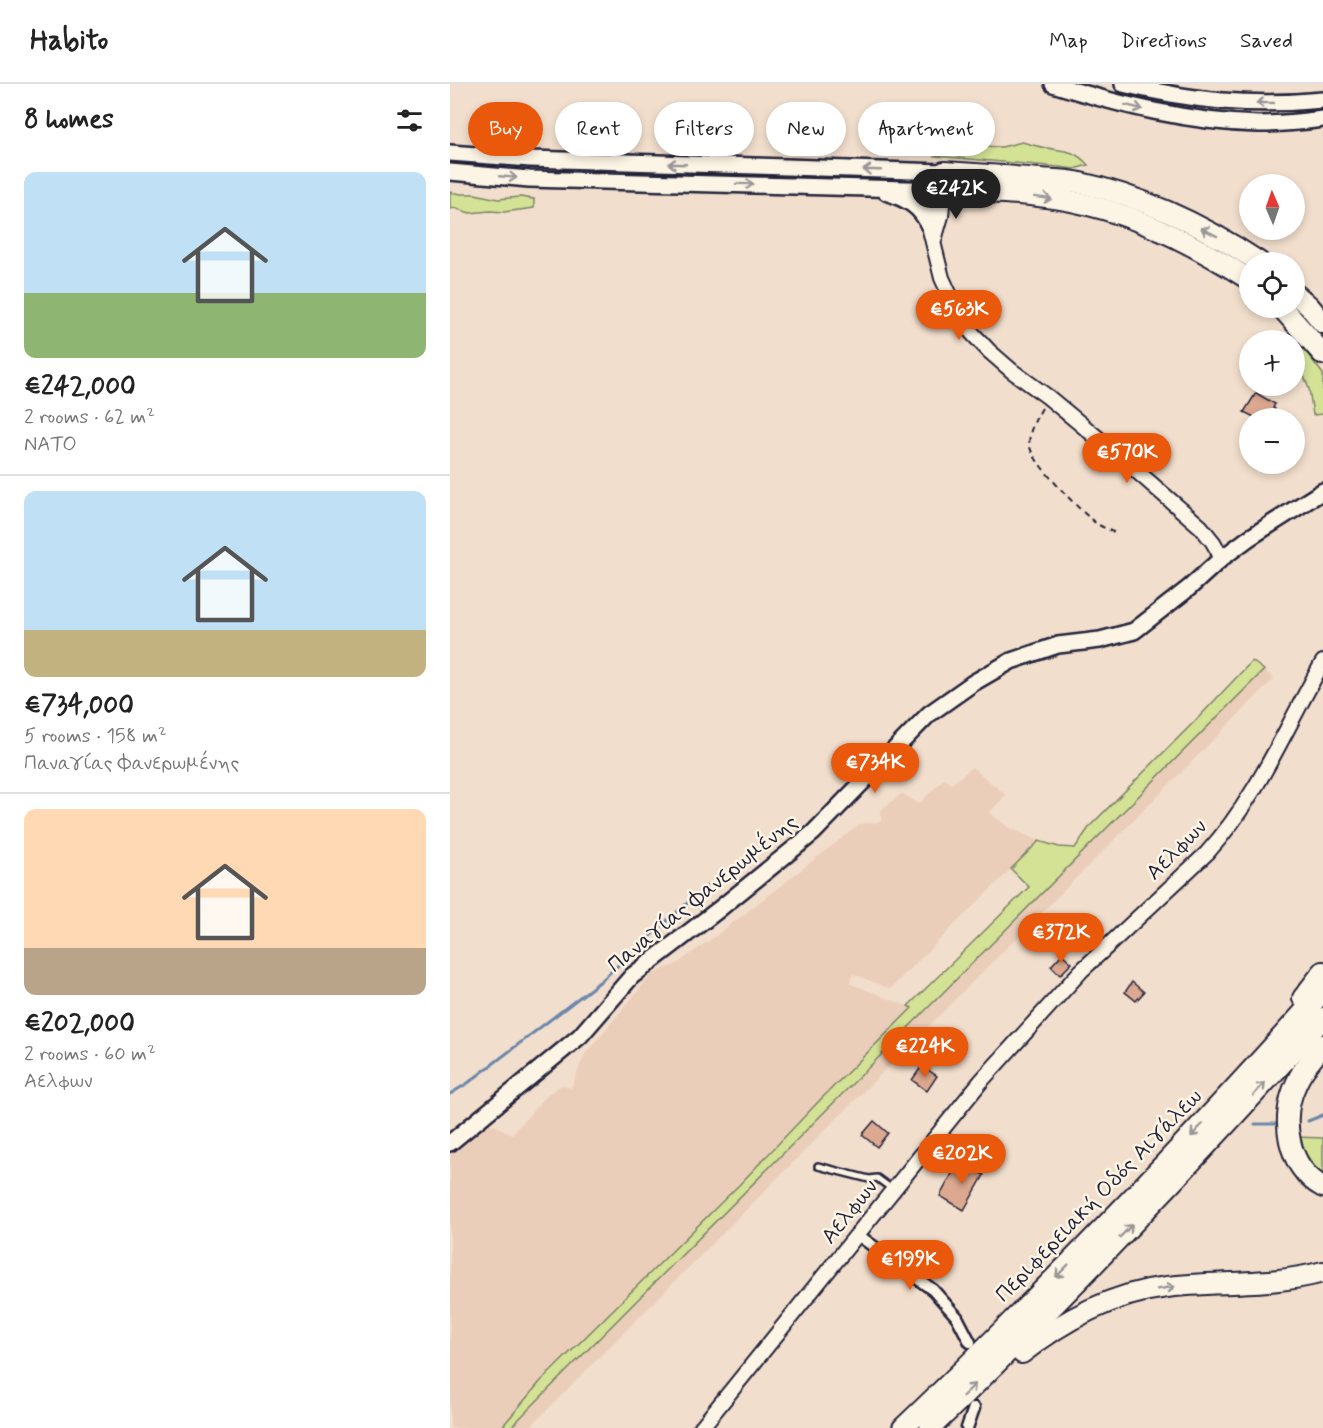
<!DOCTYPE html>
<meta charset="utf-8">
<style>
body{margin:0;font-family:Mynerve,sans-serif;background:#f6f6f6;color:#222;height:100vh;display:flex;flex-direction:column;font-size:22px;white-space:nowrap}
*{box-sizing:border-box;margin:0}
p{font-size:20px;color:#767676}
.icon{flex:none;width:33px;height:33px;fill:none;stroke:currentColor;stroke-width:2;stroke-linecap:round;stroke-linejoin:round}
.map{position:relative;flex:1;overflow:hidden}
.panel{display:flex;flex-direction:column;background:#fff;width:450px}
.panel>*{flex:none}
.banner{position:absolute;left:18px;top:18px;width:570px;height:54px;display:flex;gap:12px}
.needle{width:39px;rotate:358deg}
.controls{position:absolute;left:789px;top:90px;display:grid;gap:12px}
.controls a{display:grid;place-items:center;width:66px;height:66px;border-radius:50%;background:#fff;box-shadow:0 3px 9px #0003;font-size:30px}
.price{position:absolute;translate:-50% -51px;padding:0 14px;border-radius:21px;background:#ea580c;color:#fff;font-size:20px;line-height:39px;filter:drop-shadow(0 2px 3px #0008)}
.price::after{content:'';position:absolute;left:50%;top:36px;width:18px;height:14px;margin-left:-9px;background:inherit;clip-path:polygon(0 0,100% 0,50% 100%)}
.price.active{background:#222;color:#fff}
ul{padding:0;list-style:none}
li{display:grid;align-content:center;gap:12px;height:318px;padding:0 24px}
li+li{border-top:2px solid #e0e0e0}
li span{display:grid;place-items:center;height:186px;border-radius:12px;color:#555}
li>.icon{margin-inline-start:auto}
span .icon{width:108px;height:108px;fill:#fffc;stroke-width:1}
li b{font-size:26px}
h2{display:flex;justify-content:space-between;align-items:center;height:72px;padding:0 24px;font-size:26px}
.tag{padding:0 21px;border-radius:27px;background:#fff;box-shadow:0 3px 9px #0003;font-size:21px;line-height:54px}
.tag.active{background:#ea580c;color:#fff}
header{display:flex;align-items:center;gap:36px;box-sizing:border-box;height:84px;padding:0 30px;background:#fff;border-bottom:2px solid #e0e0e0}
header strong{font-size:28px}
nav{display:flex;gap:33px;margin-inline-start:auto;font-size:21px}
main{display:flex;flex:1;min-height:0}
.map>svg:first-child{display:block}
.built{fill:#ebceba}
.green{fill:#d3e295;stroke:#7a8268;stroke-width:1.5}
.lines{fill:none;stroke-linecap:round;stroke-linejoin:round}
.stream{stroke:#6b87ac;stroke-width:3}
.building{fill:#dca890;stroke:#22223b;stroke-width:1.5}
.service-casing{stroke:#22223b;stroke-width:10}
.minor-casing{stroke:#22223b;stroke-width:15}
.tertiary-casing{stroke:#22223b;stroke-width:18}
.secondary-casing{stroke:#22223b;stroke-width:20}
.motorway-casing{stroke:#22223b;stroke-width:24}
.path{stroke:#22223b;stroke-width:2;stroke-dasharray:6 4.5;stroke-linecap:butt}
.service{stroke:#fcf5e5;stroke-width:5}
.minor{stroke:#fcf5e5;stroke-width:10}
.tertiary{stroke:#fcf5e5;stroke-width:14}
.secondary{stroke:#fcf5e5;stroke-width:15}
.motorway{stroke:#fcf5e5;stroke-width:20}
.oneway{stroke:#9a9698}
.labels{text-anchor:middle;dominant-baseline:central;stroke-width:5;stroke-linejoin:round;paint-order:stroke}
.street-label{font-size:22px;fill:#22223b;stroke:#fcf5e5}
</style>
<header>
<strong>Habito</strong>
<nav><a>Map</a><a>Directions</a><a>Saved</a></nav>
</header>
<main>
<section class="panel">
<h2>8 homes<svg class="icon" aria-label="filters" viewBox="0 0 24 24"><path d="M4 7h16M4 17h16"/><circle cx="9" cy="7" r="2"/><circle cx="15" cy="17" r="2"/></svg></h2>
<ul>
<li><span style="background:linear-gradient(#bfe0f5 65%,#8fb573 0)"><svg class="icon" aria-label="home" viewBox="0 0 24 24"><path d="M3 11l9-7 9 7M6 9v11h12V9"/></svg></span><div><b>€242,000</b><p>2 rooms · 62 m²</p><p>ΝΑΤΟ</p></div></li>
<li><span style="background:linear-gradient(#bfe0f5 75%,#c2b280 0)"><svg class="icon" aria-label="home" viewBox="0 0 24 24"><path d="M3 11l9-7 9 7M6 9v11h12V9"/></svg></span><div><b>€734,000</b><p>5 rooms · 158 m²</p><p>Παναγίας Φανερωμένης</p></div></li>
<li><span style="background:linear-gradient(#ffd9b3 75%,#b9a48a 0)"><svg class="icon" aria-label="home" viewBox="0 0 24 24"><path d="M3 11l9-7 9 7M6 9v11h12V9"/></svg></span><div><b>€202,000</b><p>2 rooms · 60 m²</p><p>Αελφων</p></div></li>
</ul>
</section>
<div class="map">
<svg width="873" height="1344" viewBox="0 0 873 1344">
<rect width="100%" height="100%" fill="#f2decc"/>
<filter id="ink" filterUnits="userSpaceOnUse"><feTurbulence type="fractalNoise" baseFrequency=".0167" numOctaves="2"/><feDisplacementMap in="SourceGraphic" scale="12" xChannelSelector="R" yChannelSelector="G"/><feConvolveMatrix kernelMatrix="1 2 1 2 8 2 1 2 1" color-interpolation-filters="sRGB"/></filter>
<g filter="url(#ink)">
<g class="built">
<path d="M814 586 824 595 79 1344H60Z"/>
<path d="M522 683 556 711 539 729 560 744 589 757 440 905 403 890 399 899 462 924 370 1016 290 1100 90 1298 51 1344H0V1069L37 1038 62 1050 99 1009 112 1001 121 1004 135 970 202 890 227 880 271 848 410 740 431 738V726L452 709 469 720 494 695 502 700Z"/>
</g>
<g class="green">
<path d="M572 58C580 60 588 63 597 64 615 67 625 66 638 81L624 85 609 83 485 72 502 64 529 62 552 63Z"/>
<path d="M0 108 11 110H25L48 115 70 113 84 115V124L54 128 40 127 20 129 4 124 0 125Z"/>
<path d="M843 251 873 290V330L863 331 859 305 849 279 845 271 844 256H838Z"/>
<path d="M802 577 814 586 60 1344H51L90 1298 290 1100 370 1016 462 924 458 922 579 803 561 785 589 757 609 763 625 764 640 742 749 633Z"/>
<path d="M845 1053 873 1054V1093L862 1084Z"/>
</g>
<g class="lines">
<g class="stream">
<path d="M0 1010 18 999 152 896 210 843 257 802"/>
<path d="M858 1037 873 1031"/>
<path d="M805 1040H830"/>
</g>
</g>
<g class="building">
<path d="M806 309 825 320 823 324 825 325 819 334H806L794 328Z"/>
<path d="M612 870 622 879 610 891 601 882Z"/>
<path d="M682 898 694 908 686 917 675 908Z"/>
<path d="M472 982 487 992 477 1007 462 996Z"/>
<path d="M424 1037 438 1049 427 1063 412 1051Z"/>
<path d="M509 1077 534 1091 514 1126 490 1112Z"/>
</g>
<g class="lines">
<defs>
<path id="service" d="M368 1082 419 1095 427 1094 442 1105"/>
<g id="minor">
<path d="M408 1151 483 1206 507 1233 520 1258"/>
<path d="M517 1344 524 1324"/>
</g>
<g id="tertiary">
<path d="M480 88 478 118 479 142 492 194 509 231 522 249 539 267 562 287 598 313 667 370 751 443 763 458 772 474"/>
<path d="M484 156 491 132 494 99"/>
<path d="M251 1344 532 996 631 887 757 769C808 713 836 643 873 578"/>
</g>
<g id="secondary">
<path d="M603 0C670 21 738 38 808 40 830 40 851 38 873 35"/>
<path d="M673 0C743 17 801 23 873 16"/>
<path d="M0 69 80 75 494 88"/>
<path d="M0 88 79 95 493 106"/>
<path d="M436 108C456 115 471 122 479 142"/>
<path d="M0 1059 130 952 182 892 268 826 363 749 479 630 523 599 561 577 608 561 650 556 684 547 739 504 772 474 799 454 873 407"/>
</g>
<g id="motorway">
<path d="M494 88C526 90 558 92 590 95 602 96 614 96 626 98 692 112 753 141 809 178"/>
<path d="M493 106C536 108 579 109 621 117 686 130 745 160 800 196"/>
<path d="M844 209 859 222 873 239"/>
<path d="M832 224 873 270"/>
<path d="M853 914 873 888"/>
<path d="M873 961C863 974 852 985 846 1000 830 1034 837 1084 873 1103"/>
<path d="M572 1269C613 1236 664 1209 717 1203 769 1197 822 1202 873 1188"/>
<path d="M453 1344C499 1301 542 1257 586 1213 685 1113 779 1012 873 907"/>
<path d="M480 1344C523 1304 564 1261 606 1219 697 1126 786 1031 873 934"/>
</g>
</defs>
<use href="#service" class="service-casing"/>
<use href="#minor" class="minor-casing"/>
<use href="#tertiary" class="tertiary-casing"/>
<use href="#secondary" class="secondary-casing"/>
<use href="#motorway" class="motorway-casing"/>
<path class="path" d="M592 324C585 336 577 349 580 363 583 379 633 430 647 440 654 444 661 447 668 450"/>
<use href="#service" class="service"/>
<use href="#minor" class="minor"/>
<use href="#tertiary" class="tertiary"/>
<use href="#secondary" class="secondary"/>
<use href="#motorway" class="motorway"/>
</g>
<defs><path id="oneway-shaft" d="M-6 0H5M1.5-3L5.5 0L1.5 3" fill="none" stroke-width="1.6" stroke-linecap="round" stroke-linejoin="round" transform="scale(1.5)"/></defs>
<g class="oneway">
<use href="#oneway-shaft" transform="translate(815 19) rotate(180)"/>
<use href="#oneway-shaft" transform="translate(684 23) rotate(14)"/>
<use href="#oneway-shaft" transform="translate(227 80) rotate(-178)"/>
<use href="#oneway-shaft" transform="translate(422 86) rotate(-178)"/>
<use href="#oneway-shaft" transform="translate(58 93) rotate(5)"/>
<use href="#oneway-shaft" transform="translate(295 100) rotate(1)"/>
<use href="#oneway-shaft" transform="translate(593 114) rotate(7)"/>
<use href="#oneway-shaft" transform="translate(759 148) rotate(-153)"/>
<use href="#oneway-shaft" transform="translate(809 1005) rotate(-48)"/>
<use href="#oneway-shaft" transform="translate(747 1046) rotate(133)"/>
<use href="#oneway-shaft" transform="translate(676 1147) rotate(-45)"/>
<use href="#oneway-shaft" transform="translate(612 1187) rotate(135)"/>
<use href="#oneway-shaft" transform="translate(716 1204) rotate(-8)"/>
<use href="#oneway-shaft" transform="translate(519 1306) rotate(-44)"/>
</g>
</g>
<g class="labels">
<g class="street-label">
<text transform="translate(727 766) rotate(-45)">Αελφων</text>
<text transform="translate(253 810) rotate(-39)">Παναγίας Φανερωμένης</text>
<text transform="translate(649 1112) rotate(-46)">Περιφερειακή Οδός Αιγάλεω</text>
<text transform="translate(400 1128) rotate(-51)">Αελφων</text>
</g>
</g>
</svg>
<div class="controls">
<a><svg class="needle" viewBox="-14 -14 28 28"><path d="M0-13l5 13h-10z" fill="#e53935"/><path d="M0 13l5-13h-10z" fill="#767676"/></svg></a>
<a><svg class="icon" aria-label="locate" viewBox="0 0 24 24"><circle cx="12" cy="12" r="6"/><path d="M12 2v4M12 18v4M2 12h4M18 12h4"/></svg></a>
<a>+</a>
<a>−</a>
</div>
<b class="price active" style="left:506px;top:136px">€242K</b>
<b class="price" style="left:509px;top:257px">€563K</b>
<b class="price" style="left:677px;top:400px">€570K</b>
<b class="price" style="left:425px;top:710px">€734K</b>
<b class="price" style="left:611px;top:880px">€372K</b>
<b class="price" style="left:475px;top:994px">€224K</b>
<b class="price" style="left:512px;top:1101px">€202K</b>
<b class="price" style="left:460px;top:1207px">€199K</b>
<div class="banner">
<a class="tag active">Buy</a>
<a class="tag">Rent</a>
<a class="tag">Filters</a>
<a class="tag">New</a>
<a class="tag">Apartment</a>
</div>
</div>
</main>
